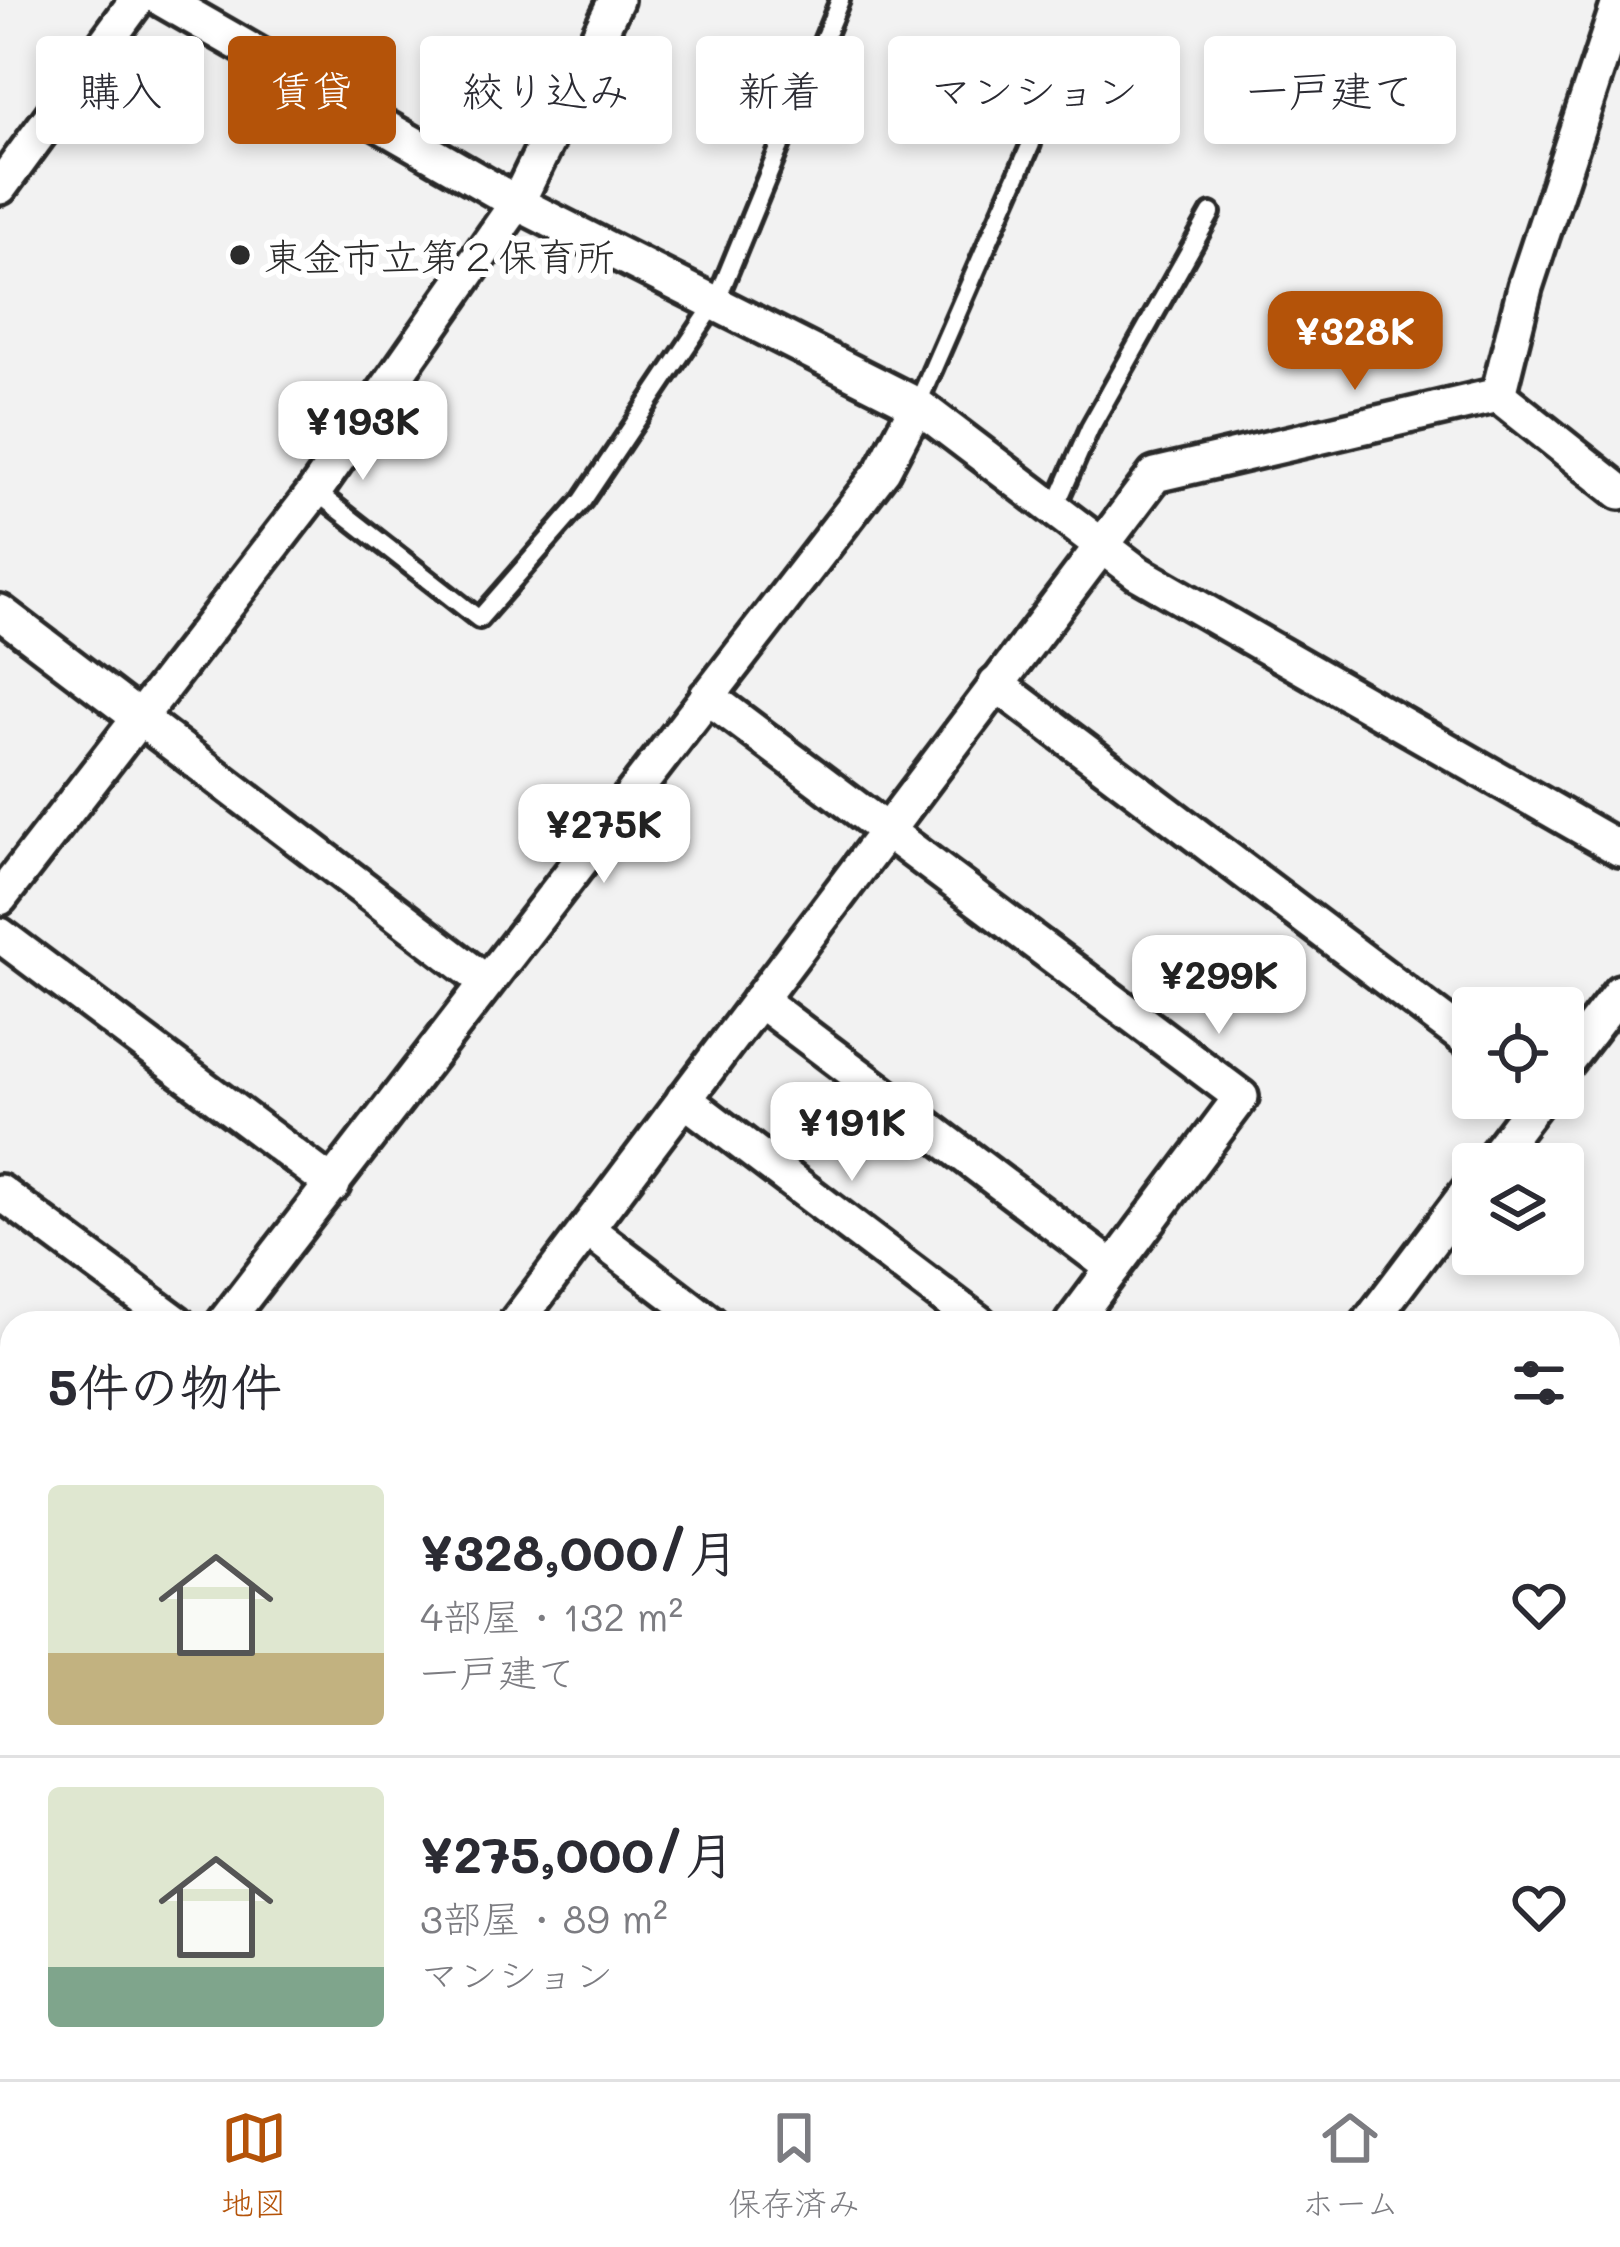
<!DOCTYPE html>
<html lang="ja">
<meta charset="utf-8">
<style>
body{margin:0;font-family:Mali,"Klee One",sans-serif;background:#f2f2f3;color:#2b2b33;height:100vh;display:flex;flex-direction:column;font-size:45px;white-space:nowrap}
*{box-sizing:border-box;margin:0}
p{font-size:39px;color:#7c7c81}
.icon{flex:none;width:66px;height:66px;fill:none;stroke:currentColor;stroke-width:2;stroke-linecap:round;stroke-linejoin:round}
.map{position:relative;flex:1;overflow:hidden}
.panel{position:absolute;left:0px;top:1311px;width:1620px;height:768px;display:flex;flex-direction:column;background:#fff;border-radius:36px 36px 0 0;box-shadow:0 6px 18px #0003}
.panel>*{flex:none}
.banner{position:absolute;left:36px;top:36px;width:1548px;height:108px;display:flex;gap:24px}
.fabs{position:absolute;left:1452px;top:987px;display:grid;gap:24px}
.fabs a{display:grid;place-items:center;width:132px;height:132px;border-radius:12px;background:#fff;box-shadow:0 6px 18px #0003;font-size:60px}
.price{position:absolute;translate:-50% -102px;padding:0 27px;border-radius:24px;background:#fff;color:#222;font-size:39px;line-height:78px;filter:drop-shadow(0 3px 6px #0008)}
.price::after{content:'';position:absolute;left:50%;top:72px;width:36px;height:27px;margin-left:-18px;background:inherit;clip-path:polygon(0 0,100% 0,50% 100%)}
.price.active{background:#b45309;color:#fff}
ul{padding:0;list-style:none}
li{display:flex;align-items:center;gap:36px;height:300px;padding:0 48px}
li+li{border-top:3px solid #e1e1e2}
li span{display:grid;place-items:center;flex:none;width:336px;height:240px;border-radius:12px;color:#555}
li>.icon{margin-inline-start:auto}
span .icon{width:144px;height:144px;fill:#fffc;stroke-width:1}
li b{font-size:51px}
h2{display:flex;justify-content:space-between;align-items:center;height:144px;padding:0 48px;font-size:51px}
.chip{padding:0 42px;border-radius:12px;background:#fff;box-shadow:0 6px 18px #0003;font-size:42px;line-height:108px}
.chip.active{background:#b45309;color:#fff}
.tab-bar{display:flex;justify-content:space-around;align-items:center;height:168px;border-top:3px solid #e1e1e2;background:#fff;font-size:33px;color:#7c7c81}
.tab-bar a{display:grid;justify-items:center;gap:6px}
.tab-bar .active{color:#b45309}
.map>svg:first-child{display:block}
.building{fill:#c1c1c1;stroke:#2b2b2b;stroke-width:3}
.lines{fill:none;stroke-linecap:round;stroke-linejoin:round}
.service-casing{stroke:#2b2b2b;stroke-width:26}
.minor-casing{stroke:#2b2b2b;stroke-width:42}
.tertiary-casing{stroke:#2b2b2b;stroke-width:51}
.service{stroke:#fff;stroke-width:16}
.minor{stroke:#fff;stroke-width:33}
.tertiary{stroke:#fff;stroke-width:42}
.poi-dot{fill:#2b2b2b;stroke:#fff;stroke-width:4.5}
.labels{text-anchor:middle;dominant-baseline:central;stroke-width:12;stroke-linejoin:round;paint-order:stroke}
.poi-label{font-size:39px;fill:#2b2b2b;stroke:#fff;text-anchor:start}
</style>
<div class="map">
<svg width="1620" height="2079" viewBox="0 0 1620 2079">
<rect width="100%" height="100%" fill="#f2f2f2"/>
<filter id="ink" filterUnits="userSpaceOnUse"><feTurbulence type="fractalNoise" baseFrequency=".00833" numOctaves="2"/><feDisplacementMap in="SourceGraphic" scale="24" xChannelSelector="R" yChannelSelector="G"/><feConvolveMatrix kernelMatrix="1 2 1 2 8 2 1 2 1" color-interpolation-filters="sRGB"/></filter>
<g filter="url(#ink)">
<g class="building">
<path d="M190 2067H210L226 2079H181Z"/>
<path d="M942 2067 958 2079H874L858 2068Z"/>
<path d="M1041 2067H1089L1080 2079H1057Z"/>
<path d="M1197 2067H1239L1230 2079H1194Z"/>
</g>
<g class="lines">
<defs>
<g id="service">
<path d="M917 405 1031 144"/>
<path d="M315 491 479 619 583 500 716 302 840 0"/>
<path d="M1053 512 1090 428 1211 213"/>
<path d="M985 2067 1001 2079"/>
</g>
<g id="minor">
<path d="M163 0 517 203 917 405 1138 573 1620 849"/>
<path d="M0 187 137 0"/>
<path d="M1498 395 1525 287 1620 0"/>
<path d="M0 612 486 982"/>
<path d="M996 684 1473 1044"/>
<path d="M707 696 1241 1097 1072 1323"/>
<path d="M0 898 315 491 517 203 616 0"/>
<path d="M0 935 333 1185"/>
<path d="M759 1000 1113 1268"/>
<path d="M1563 1066 1620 992"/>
<path d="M684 1099 979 1323"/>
<path d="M1489 1164 1539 1098"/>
<path d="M0 1192 177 1323"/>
<path d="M587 1229 710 1323"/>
<path d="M224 1323 883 470 917 405"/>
<path d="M516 1323 1155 475 1498 395 1620 492"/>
<path d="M1369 1323 1473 1185"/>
<path d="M1608 1426 1620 1411"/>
<path d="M0 1488 12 1497"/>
<path d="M0 2011 12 1994"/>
<path d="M775 2067 791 2079"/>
<path d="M504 2079 513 2067"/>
<path d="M1116 2079 1125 2067"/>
</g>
<g id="tertiary">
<path d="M1608 1766 1620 1750"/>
<path d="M0 1838 12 1847"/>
<path d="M301 2067 317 2079"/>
<path d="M1379 2079 1388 2067"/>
</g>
</defs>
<use href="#service" class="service-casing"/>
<use href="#minor" class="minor-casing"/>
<use href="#tertiary" class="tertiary-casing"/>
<use href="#service" class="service"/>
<use href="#minor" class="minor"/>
<use href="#tertiary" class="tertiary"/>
</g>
</g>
<circle class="poi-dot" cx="240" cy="255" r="12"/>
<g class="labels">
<g class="poi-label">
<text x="264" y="255">東金市立第２保育所</text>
</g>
</g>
</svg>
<div class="fabs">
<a><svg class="icon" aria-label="locate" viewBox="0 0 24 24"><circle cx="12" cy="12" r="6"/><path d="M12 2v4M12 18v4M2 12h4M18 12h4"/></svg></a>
<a><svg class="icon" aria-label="layers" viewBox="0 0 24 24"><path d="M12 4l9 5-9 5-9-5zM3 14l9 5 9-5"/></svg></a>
</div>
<b class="price active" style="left:1355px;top:393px">¥328K</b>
<b class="price" style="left:363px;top:483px">¥193K</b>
<b class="price" style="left:604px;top:886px">¥275K</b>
<b class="price" style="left:1219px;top:1037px">¥299K</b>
<b class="price" style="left:852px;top:1184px">¥191K</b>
<div class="banner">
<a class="chip">購入</a>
<a class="chip active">賃貸</a>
<a class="chip">絞り込み</a>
<a class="chip">新着</a>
<a class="chip">マンション</a>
<a class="chip">一戸建て</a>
</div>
<section class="panel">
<h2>5件の物件<svg class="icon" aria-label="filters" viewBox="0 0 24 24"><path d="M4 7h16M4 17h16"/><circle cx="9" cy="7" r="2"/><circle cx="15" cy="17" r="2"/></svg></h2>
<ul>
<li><span style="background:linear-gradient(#dfe7d0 70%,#c2b280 0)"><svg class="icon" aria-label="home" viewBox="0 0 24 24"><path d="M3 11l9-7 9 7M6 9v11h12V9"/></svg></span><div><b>¥328,000/月</b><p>4部屋 · 132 m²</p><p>一戸建て</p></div><svg class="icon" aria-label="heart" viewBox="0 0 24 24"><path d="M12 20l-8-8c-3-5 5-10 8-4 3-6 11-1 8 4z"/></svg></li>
<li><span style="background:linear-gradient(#dfe7d0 75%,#7fa58c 0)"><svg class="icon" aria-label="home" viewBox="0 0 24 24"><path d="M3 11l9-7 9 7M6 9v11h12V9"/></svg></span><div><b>¥275,000/月</b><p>3部屋 · 89 m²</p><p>マンション</p></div><svg class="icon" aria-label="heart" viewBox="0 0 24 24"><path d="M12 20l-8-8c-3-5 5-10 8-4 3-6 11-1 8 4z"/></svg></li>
</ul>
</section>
</div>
<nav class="tab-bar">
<a class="active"><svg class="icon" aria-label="map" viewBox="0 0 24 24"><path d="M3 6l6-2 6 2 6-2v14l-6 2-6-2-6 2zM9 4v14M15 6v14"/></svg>地図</a>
<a><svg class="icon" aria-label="saved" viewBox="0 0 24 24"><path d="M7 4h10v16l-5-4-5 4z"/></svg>保存済み</a>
<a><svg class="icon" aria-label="home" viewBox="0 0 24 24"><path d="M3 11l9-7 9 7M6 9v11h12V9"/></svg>ホーム</a>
</nav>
